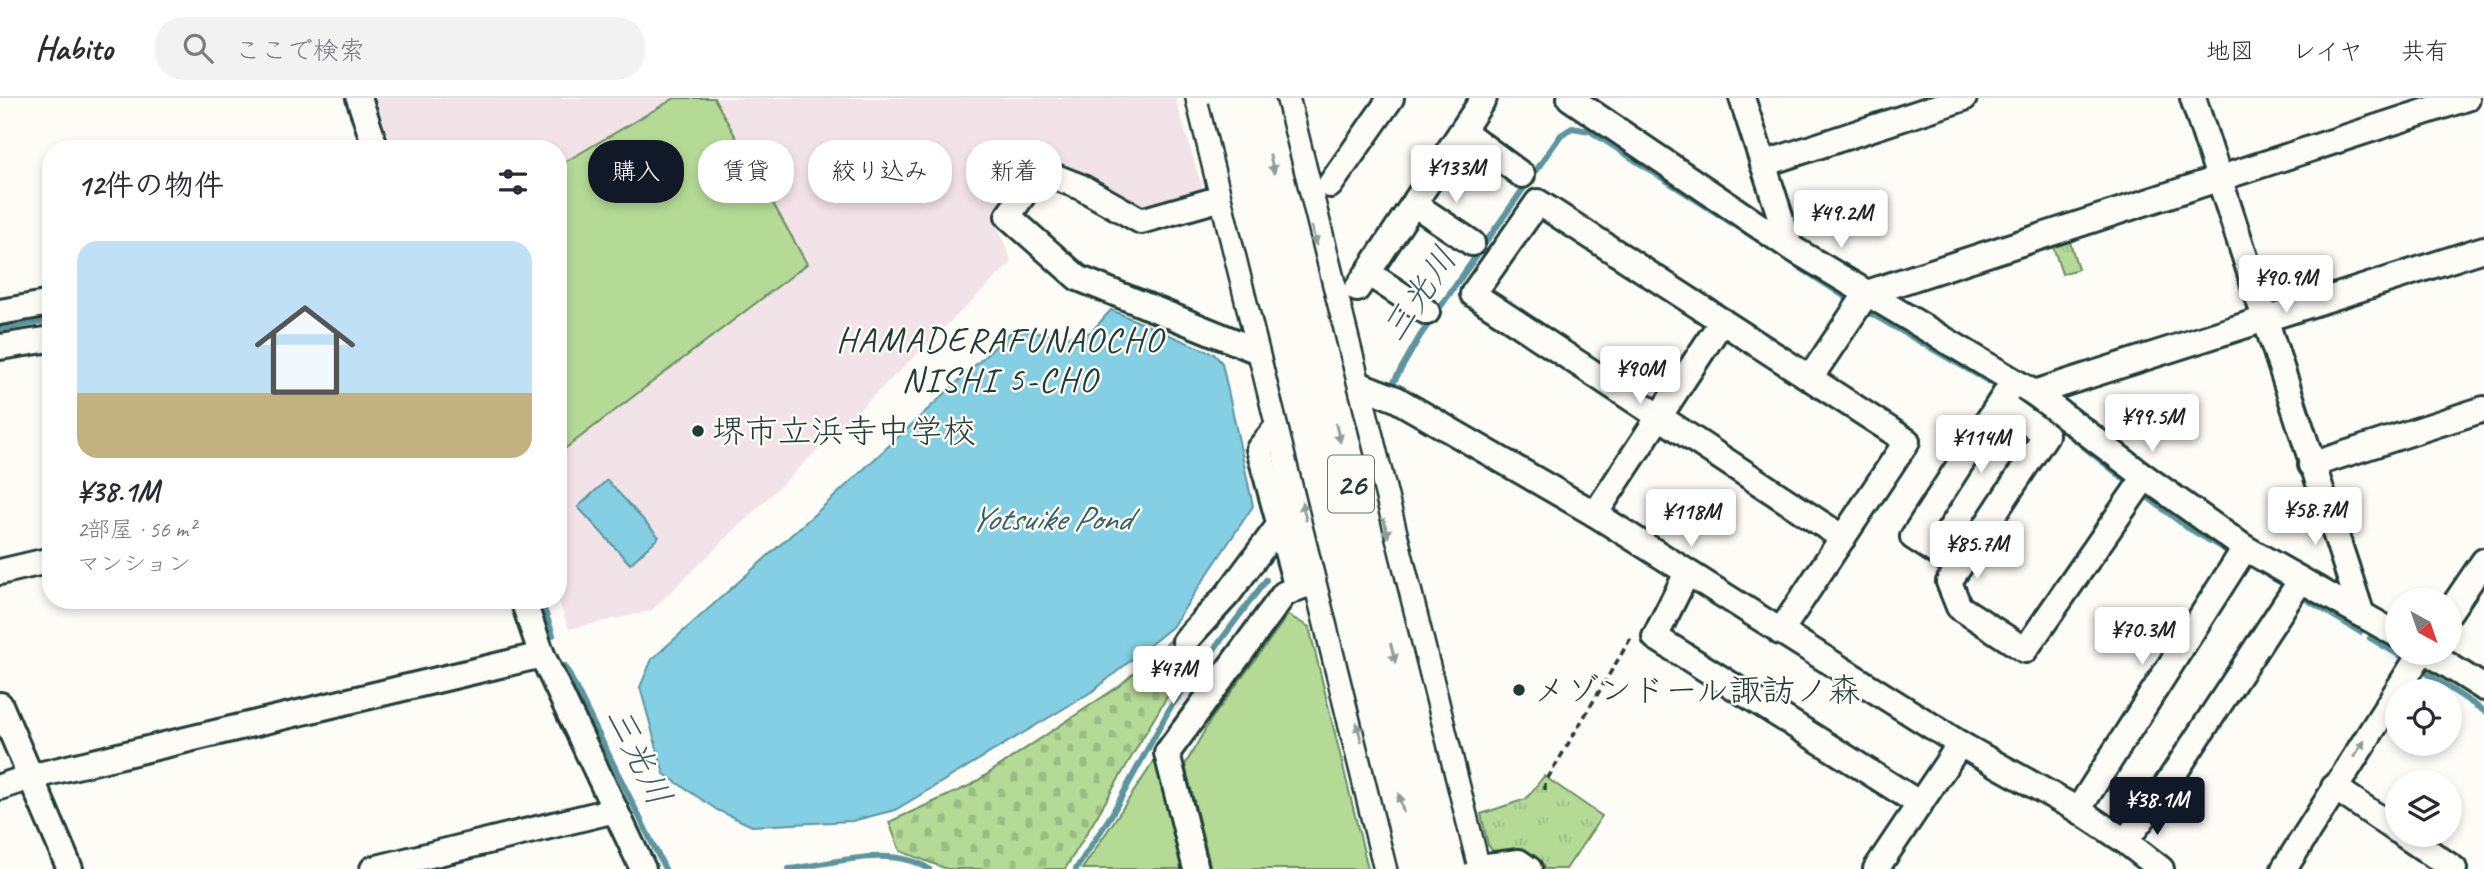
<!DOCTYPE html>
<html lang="ja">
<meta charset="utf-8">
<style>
body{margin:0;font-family:Caveat,"Klee One",sans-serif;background:#f2f2f3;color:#2b2b33;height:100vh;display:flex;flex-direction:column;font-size:26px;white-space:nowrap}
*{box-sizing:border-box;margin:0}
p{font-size:23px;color:#7c7c81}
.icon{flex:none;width:38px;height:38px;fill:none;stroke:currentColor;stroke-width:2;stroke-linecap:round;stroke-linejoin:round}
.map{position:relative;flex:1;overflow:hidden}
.details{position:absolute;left:42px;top:42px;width:525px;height:469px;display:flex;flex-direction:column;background:#fff;border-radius:28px;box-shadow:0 4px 10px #0003}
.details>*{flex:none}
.hud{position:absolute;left:588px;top:42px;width:665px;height:63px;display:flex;gap:14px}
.needle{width:46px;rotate:140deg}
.tools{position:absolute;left:2385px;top:490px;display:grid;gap:14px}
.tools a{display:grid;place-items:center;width:77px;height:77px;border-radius:50%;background:#fff;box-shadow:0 4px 10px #0003;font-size:35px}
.price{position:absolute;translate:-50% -60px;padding:0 16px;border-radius:7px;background:#fff;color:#222;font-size:23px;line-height:46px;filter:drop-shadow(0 2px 4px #0008)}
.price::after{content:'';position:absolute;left:50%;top:42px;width:21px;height:16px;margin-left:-10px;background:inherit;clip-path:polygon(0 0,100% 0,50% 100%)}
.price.current{background:#111827;color:#fff}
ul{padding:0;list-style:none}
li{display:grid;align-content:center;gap:14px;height:371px;padding:0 35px}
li+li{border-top:2px solid #e1e1e2}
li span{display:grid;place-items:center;height:217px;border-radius:21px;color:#555}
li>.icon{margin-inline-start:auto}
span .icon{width:126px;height:126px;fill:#fffc;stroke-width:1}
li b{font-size:30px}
h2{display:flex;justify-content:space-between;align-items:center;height:84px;padding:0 35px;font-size:30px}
.pill{padding:0 24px;border-radius:28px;background:#fff;box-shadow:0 4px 10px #0003;font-size:24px;line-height:63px}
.pill.current{background:#111827;color:#fff}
header{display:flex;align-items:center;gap:42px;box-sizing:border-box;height:98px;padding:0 35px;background:#fff;border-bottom:2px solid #e1e1e2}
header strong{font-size:33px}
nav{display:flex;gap:38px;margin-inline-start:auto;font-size:24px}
.search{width:490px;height:63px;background:#f2f2f3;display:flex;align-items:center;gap:18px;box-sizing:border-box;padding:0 24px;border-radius:28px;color:#7c7c81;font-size:26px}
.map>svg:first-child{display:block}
.built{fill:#f2e3e9}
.grass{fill:#b4da96;stroke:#6a8c65;stroke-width:2}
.cemetery{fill:url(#cemetery-stones);stroke:#6a8c65;stroke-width:2}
.park{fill:url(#park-tufts);stroke:#6a8c65;stroke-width:2}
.water{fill:#84cfe4;stroke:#5c959e;stroke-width:2}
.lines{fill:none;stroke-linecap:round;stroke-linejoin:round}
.stream{stroke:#5c959e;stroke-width:6}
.minor-casing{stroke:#1f3d34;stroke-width:30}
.highway-casing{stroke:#1f3d34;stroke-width:42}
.path{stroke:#1f3d34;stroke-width:3.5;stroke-dasharray:7 5;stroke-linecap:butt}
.minor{stroke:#fdfcf7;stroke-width:24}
.highway{stroke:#fdfcf7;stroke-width:37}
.highway-bridge-casing{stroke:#1f3d34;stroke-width:42;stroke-linecap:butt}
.highway-bridge{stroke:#fdfcf7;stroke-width:37}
.oneway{fill:#8e9c96}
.poi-dot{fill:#1f3d34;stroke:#fdfcf7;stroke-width:2.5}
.labels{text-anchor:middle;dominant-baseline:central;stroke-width:5;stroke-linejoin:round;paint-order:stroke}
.shield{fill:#fdfcf7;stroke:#62766e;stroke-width:2}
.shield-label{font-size:32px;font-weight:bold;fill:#1f3d34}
.poi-label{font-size:33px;fill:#1f3d34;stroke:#fdfcf7;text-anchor:start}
.water-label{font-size:35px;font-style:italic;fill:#386260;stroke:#fdfcf7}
.neighbourhood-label{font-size:35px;letter-spacing:2px;fill:#1f3d34;stroke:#fdfcf7}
</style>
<header>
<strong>Habito</strong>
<div class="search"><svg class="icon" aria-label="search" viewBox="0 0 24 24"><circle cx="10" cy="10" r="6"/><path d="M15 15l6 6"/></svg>ここで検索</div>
<nav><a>地図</a><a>レイヤ</a><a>共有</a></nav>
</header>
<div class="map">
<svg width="2484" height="771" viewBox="0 0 2484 771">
<defs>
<pattern id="cemetery-stones" width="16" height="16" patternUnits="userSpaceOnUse" patternTransform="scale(1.75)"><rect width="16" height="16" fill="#b4da96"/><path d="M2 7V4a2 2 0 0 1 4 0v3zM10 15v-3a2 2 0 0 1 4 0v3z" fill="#9abc82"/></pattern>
<pattern id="park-tufts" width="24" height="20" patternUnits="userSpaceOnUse" patternTransform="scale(1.75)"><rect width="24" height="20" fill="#b4da96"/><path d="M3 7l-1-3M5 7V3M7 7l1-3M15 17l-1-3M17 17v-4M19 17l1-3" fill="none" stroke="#9abc82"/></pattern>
</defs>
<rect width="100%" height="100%" fill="#fdfcf7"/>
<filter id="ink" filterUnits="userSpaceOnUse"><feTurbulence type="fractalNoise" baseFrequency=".0143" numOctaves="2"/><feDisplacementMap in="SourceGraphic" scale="14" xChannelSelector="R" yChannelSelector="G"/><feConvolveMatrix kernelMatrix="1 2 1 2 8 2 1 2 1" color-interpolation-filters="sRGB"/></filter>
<g filter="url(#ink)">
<path class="built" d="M375 0H1175L1204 95 1138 112 1037 63 995 122 1012 164 651 513 569 531 558 501V51H393Z"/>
<g class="grass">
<path d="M675 0H714L807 166 558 356V68Z"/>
<path d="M1288 517 1309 529 1368 771H1211L1185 667 1210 623Z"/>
<path d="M1157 659 1185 771H1082Z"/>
</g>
<path class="cemetery" d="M1171 542 1192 559C1147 628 1109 701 1065 771H947L900 753 889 724 971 687 1119 588Z"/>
<g class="park">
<path d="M2068 137 2078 171 2062 176 2051 142Z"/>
<path d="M1544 678 1602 718 1566 771H1545L1522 756 1500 762 1488 747 1481 716 1526 701Z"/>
</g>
<g class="water">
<path d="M1111 212 1214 256 1222 265 1253 408 1172 529 1093 593 895 712 852 723 752 728 717 712 664 676 640 589 652 561 835 398 1014 231 1065 239 1091 234Z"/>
<path d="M607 382 659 439 630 466 578 409Z"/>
</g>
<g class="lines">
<g class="stream">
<path d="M1790 163 1850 202"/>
<path d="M1863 211 2000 290"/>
<path d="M0 231 51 222"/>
<path d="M1392 287 1420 238 1561 37 1572 30 1590 33 1764 146"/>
<path d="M2014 298 2033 309"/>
<path d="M2050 322 2129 385"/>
<path d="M2141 394 2188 430 2232 456"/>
<path d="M2262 474 2285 487"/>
<path d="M2298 496 2360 534"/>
<path d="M541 502 553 537"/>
<path d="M2370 540 2404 560"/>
<path d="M565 568 665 771"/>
<path d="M2419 570 2484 613"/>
<path d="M789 771C831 766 892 746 929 771"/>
<path d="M1076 771 1112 716 1170 610 1266 482"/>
</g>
<defs>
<g id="minor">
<path d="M359 0 376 51"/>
<path d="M1570 0 1790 149 2034 295 2145 379 2245 450 2398 537"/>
<path d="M1742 0 1790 149"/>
<path d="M2193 0 2362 517"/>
<path d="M1463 33 1522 77"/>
<path d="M1763 66 1964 0"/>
<path d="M1330 87 1391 0"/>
<path d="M1229 98 1141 123 1081 89 1040 73 1008 118 1078 180 1275 260"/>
<path d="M1414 106 1472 145"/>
<path d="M1368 175 1427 214"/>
<path d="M1357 191 1484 0"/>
<path d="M0 214 51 205"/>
<path d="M0 249 51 241"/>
<path d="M1340 279 1396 301 1595 416 1960 646 2078 712 2125 743 2161 771"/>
<path d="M1810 280 1867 195 2467 0"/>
<path d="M2034 295 2484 151"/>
<path d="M2001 305 2046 337 1949 484 1959 509 2025 552 2145 379"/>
<path d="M1283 322 1259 351 1297 490 1310 486"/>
<path d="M2311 367 2484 311"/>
<path d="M1595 416 1722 223"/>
<path d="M1959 469 1913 439 2008 292"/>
<path d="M0 474 51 462"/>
<path d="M1687 475 1655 539 1920 706"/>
<path d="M523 502 542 557 643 771"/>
<path d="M2450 513 2484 463"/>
<path d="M1780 534 1907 343 1538 104 1473 196 1843 440"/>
<path d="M1185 543 1228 496 1278 429"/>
<path d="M2429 555 2484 590"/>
<path d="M0 607 70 771"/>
<path d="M0 689 30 679 542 557"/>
<path d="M2334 689 2398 733"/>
<path d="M2078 712 2245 450"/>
<path d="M2404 737 2454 771"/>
<path d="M2125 743 2154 706 2301 482"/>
<path d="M1471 770 1519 764 1529 771"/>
<path d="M373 771 615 712"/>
<path d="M1196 771 1167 655 1284 496 1297 490"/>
<path d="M1876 771 1960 646"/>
<path d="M2284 771 2421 555"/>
</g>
<g id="highway">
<path d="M1205 0 1393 771"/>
<path d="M1280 0 1471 771"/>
</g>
</defs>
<use href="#minor" class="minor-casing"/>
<use href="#highway" class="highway-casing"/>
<path class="path" d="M1545 692V685L1632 538"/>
<use href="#minor" class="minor"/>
<use href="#highway" class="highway"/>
<defs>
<g id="highway-bridge">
<path d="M1228 0 1418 771"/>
<path d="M1255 0 1447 771"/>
</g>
</defs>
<use href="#highway-bridge" class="highway-bridge-casing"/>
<use href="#highway-bridge" class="highway-bridge"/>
</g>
<defs><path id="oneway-solid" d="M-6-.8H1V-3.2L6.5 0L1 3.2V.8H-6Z" transform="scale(1.75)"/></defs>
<g class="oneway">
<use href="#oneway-solid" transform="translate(1272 66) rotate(76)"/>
<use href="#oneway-solid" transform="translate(1314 138) rotate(76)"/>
<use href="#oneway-solid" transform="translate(1338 335) rotate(76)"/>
<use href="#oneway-solid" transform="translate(1304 413) rotate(-103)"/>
<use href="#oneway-solid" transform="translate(1386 430) rotate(76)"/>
<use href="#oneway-solid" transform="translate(1393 555) rotate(76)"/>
<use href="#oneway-solid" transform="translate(1359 634) rotate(-104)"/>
<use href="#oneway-solid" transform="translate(2359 651) rotate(-57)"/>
<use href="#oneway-solid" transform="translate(1401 705) rotate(-104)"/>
</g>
</g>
<g class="poi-dot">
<circle cx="698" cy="333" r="7"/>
<circle cx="1519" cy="592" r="7"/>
</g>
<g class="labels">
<rect class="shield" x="1328" y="357.5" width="46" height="57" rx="5"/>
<g class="shield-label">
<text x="1351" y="386">26</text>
</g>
<g class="poi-label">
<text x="712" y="333">堺市立浜寺中学校</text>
<text x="1533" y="592">メゾンドール諏訪ノ森</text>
</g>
<g class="water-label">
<text transform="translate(1419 196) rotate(-56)">三光川</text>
<text x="1050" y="420">Yotsuike Pond</text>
<text transform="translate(639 658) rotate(64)">三光川</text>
</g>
<g class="neighbourhood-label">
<text x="1000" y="241">HAMADERAFUNAOCHO<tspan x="1000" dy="40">NISHI 5-CHO</tspan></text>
</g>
</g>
</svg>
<div class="tools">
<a><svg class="needle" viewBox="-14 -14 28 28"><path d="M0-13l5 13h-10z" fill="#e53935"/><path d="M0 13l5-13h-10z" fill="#7c7c81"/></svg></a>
<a><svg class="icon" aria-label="locate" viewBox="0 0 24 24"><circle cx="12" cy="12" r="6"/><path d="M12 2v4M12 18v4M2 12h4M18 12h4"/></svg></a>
<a><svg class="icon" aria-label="layers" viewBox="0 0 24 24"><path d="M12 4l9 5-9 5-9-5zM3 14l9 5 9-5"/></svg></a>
</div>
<b class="price" style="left:1456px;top:107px">¥133M</b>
<b class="price" style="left:1841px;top:152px">¥49.2M</b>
<b class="price" style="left:2286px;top:217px">¥90.9M</b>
<b class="price" style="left:1640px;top:308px">¥90M</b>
<b class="price" style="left:2152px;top:356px">¥99.5M</b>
<b class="price" style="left:1981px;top:377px">¥114M</b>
<b class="price" style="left:2315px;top:449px">¥58.7M</b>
<b class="price" style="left:1691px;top:451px">¥118M</b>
<b class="price" style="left:1977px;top:483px">¥85.7M</b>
<b class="price" style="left:2142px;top:569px">¥70.3M</b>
<b class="price" style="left:1173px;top:608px">¥47M</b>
<b class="price current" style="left:2157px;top:739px">¥38.1M</b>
<div class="hud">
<a class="pill current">購入</a>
<a class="pill">賃貸</a>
<a class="pill">絞り込み</a>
<a class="pill">新着</a>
</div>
<section class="details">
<h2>12件の物件<svg class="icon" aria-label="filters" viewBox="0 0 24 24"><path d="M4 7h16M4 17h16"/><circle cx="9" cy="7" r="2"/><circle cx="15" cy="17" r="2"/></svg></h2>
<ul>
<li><span style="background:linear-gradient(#bfe0f5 70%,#c2b280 0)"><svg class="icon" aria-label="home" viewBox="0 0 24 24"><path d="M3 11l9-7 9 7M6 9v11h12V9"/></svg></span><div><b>¥38.1M</b><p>2部屋 · 56 m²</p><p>マンション</p></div></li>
</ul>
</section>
</div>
